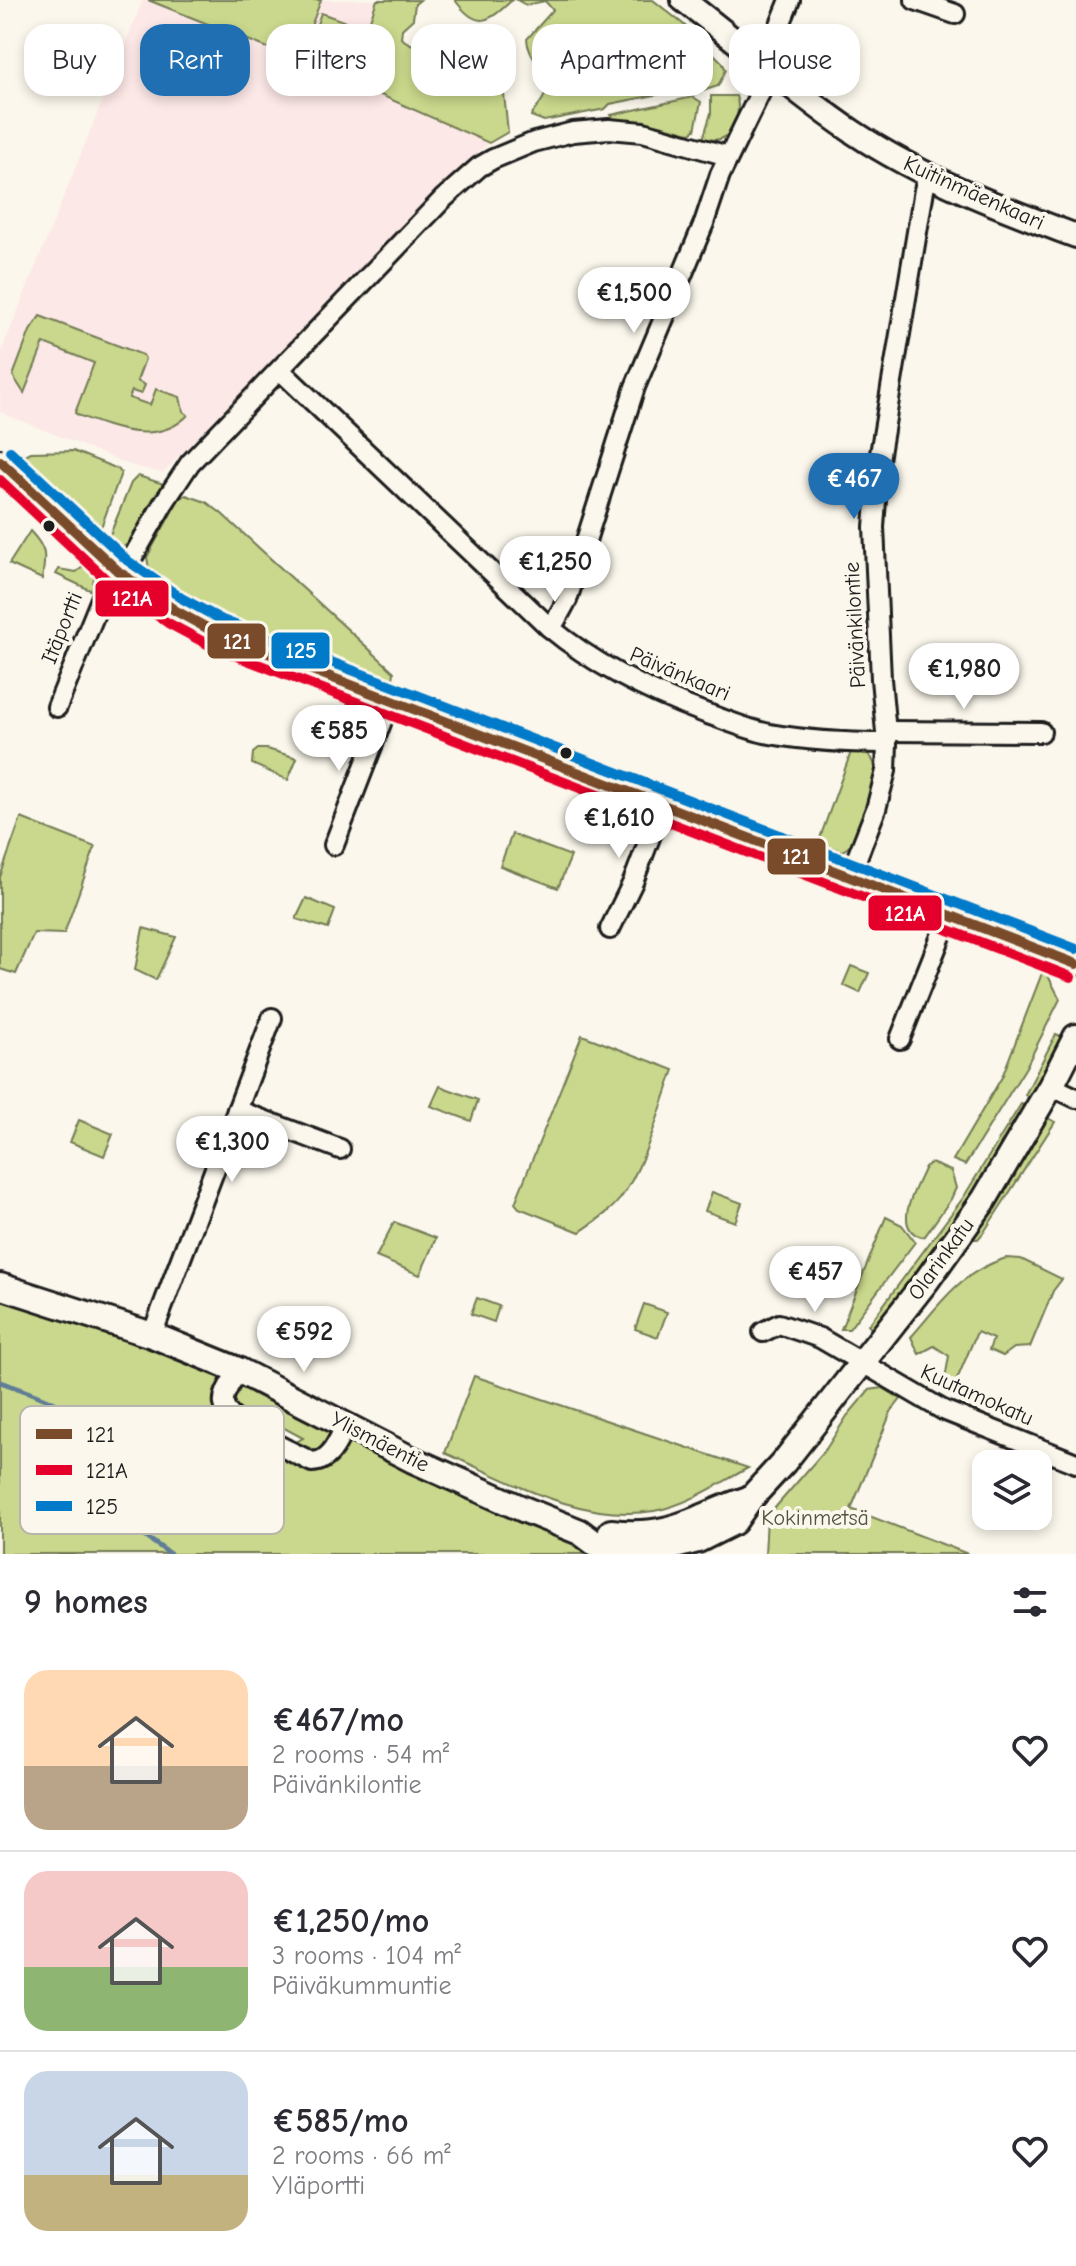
<!DOCTYPE html>
<meta charset="utf-8">
<style>
body{margin:0;font-family:"Comic Neue",sans-serif;background:#f2f2f3;color:#2b2b33;height:100vh;display:flex;flex-direction:column;font-size:30px;white-space:nowrap}
*{box-sizing:border-box;margin:0}
p{font-size:26px;color:#7c7c81}
.icon{flex:none;width:44px;height:44px;fill:none;stroke:currentColor;stroke-width:2;stroke-linecap:round;stroke-linejoin:round}
.map{position:relative;height:1554px;overflow:hidden}
.panel{display:flex;flex-direction:column;background:#fff;flex:1}
.panel>*{flex:none}
.hud{position:absolute;left:24px;top:24px;width:1028px;height:72px;display:flex;gap:16px}
.fabs{position:absolute;left:972px;top:1450px;display:grid;gap:16px}
.fabs a{display:grid;place-items:center;width:80px;height:80px;border-radius:16px;background:#fff;box-shadow:0 4px 12px #0003;font-size:40px}
.price{position:absolute;translate:-50% -68px;padding:0 18px;border-radius:28px;background:#fff;color:#222;font-size:26px;line-height:52px;filter:drop-shadow(0 2px 4px #0008)}
.price::after{content:'';position:absolute;left:50%;top:48px;width:24px;height:18px;margin-left:-12px;background:inherit;clip-path:polygon(0 0,100% 0,50% 100%)}
.price.current{background:#1f6fb2;color:#fff}
ul{padding:0;list-style:none}
li{display:flex;align-items:center;gap:24px;height:200px;padding:0 24px}
li+li{border-top:2px solid #e1e1e2}
li span{display:grid;place-items:center;flex:none;width:224px;height:160px;border-radius:24px;color:#555}
li>.icon{margin-inline-start:auto}
span .icon{width:96px;height:96px;fill:#fffc;stroke-width:1}
li b{font-size:34px}
h2{display:flex;justify-content:space-between;align-items:center;height:96px;padding:0 24px;font-size:34px}
.pill{padding:0 28px;border-radius:24px;background:#fff;box-shadow:0 4px 12px #0003;font-size:28px;line-height:72px}
.pill.current{background:#1f6fb2;color:#fff}
.map>svg:first-child{display:block}
.built{fill:#fce8e6}
.green{fill:#c9d88c;stroke:#727a54;stroke-width:2}
.water{fill:#8bbee8;stroke:#5f7d96;stroke-width:2}
.lines{fill:none;stroke-linecap:round;stroke-linejoin:round}
.shore{stroke:#485d6e;stroke-width:2}
.stream{stroke:#5f7d96;stroke-width:5}
.minor-casing{stroke:#1c1c1c;stroke-width:24}
.tertiary-casing{stroke:#1c1c1c;stroke-width:28}
.secondary-casing{stroke:#1c1c1c;stroke-width:30}
.minor{stroke:#fbf7ec;stroke-width:18}
.tertiary{stroke:#fbf7ec;stroke-width:22}
.secondary{stroke:#fbf7ec;stroke-width:24}
.bus-1-casing{stroke:#fbf7ec;stroke-width:16}
.bus-2-casing{stroke:#fbf7ec;stroke-width:16}
.bus-3-casing{stroke:#fbf7ec;stroke-width:16}
.bus-1{stroke:#7a4b2a;stroke-width:10}
.bus-2{stroke:#e4002b;stroke-width:10}
.bus-3{stroke:#007ac9;stroke-width:10}
.bus-dot{fill:#1c1c1c;stroke:#fbf7ec;stroke-width:3}
.labels{text-anchor:middle;dominant-baseline:central;stroke-width:8;stroke-linejoin:round;paint-order:stroke}
.street-label{font-size:22px;fill:#1c1c1c;stroke:#fbf7ec}
.park-label{font-size:22px;fill:#50543e;stroke:#fbf7ec}
.key{fill:#fbf7ec;stroke:#b8b5ae;stroke-width:2}
.key-label{font-size:22px;fill:#1c1c1c}
.line-badge{stroke:#fbf7ec;stroke-width:3}
.badge-label{font-size:22px;text-anchor:middle;font-weight:bold;fill:#fff}
</style>
<div class="map">
<svg width="1076" height="1554" viewBox="0 0 1076 1554">
<rect width="100%" height="100%" fill="#fbf7ec"/>
<filter id="ink" filterUnits="userSpaceOnUse"><feTurbulence type="fractalNoise" baseFrequency=".0125" numOctaves="2"/><feDisplacementMap in="SourceGraphic" scale="16" xChannelSelector="R" yChannelSelector="G"/><feConvolveMatrix kernelMatrix="1 2 1 2 8 2 1 2 1" color-interpolation-filters="sRGB"/></filter>
<g filter="url(#ink)">
<path class="built" d="M143 0H377L350 81 489 143 439 186 163 473 130 465 0 412V355Z"/>
<g class="green">
<path d="M148 0H321L298 60Z"/>
<path d="M377 0H420L415 4 413 19 402 29 401 38C412 47 419 46 432 49 460 54 467 67 476 93L493 92 504 94 508 132 489 143 349 81Z"/>
<path d="M455 0H512C488 23 477 30 455 0Z"/>
<path d="M517 0H653L683 24 722 62 726 70 718 86 700 92 665 93 610 104 605 109 544 121 531 116C535 108 543 102 545 94 551 73 528 60 527 39L553 10 545 1 526 5Z"/>
<path d="M321 13 349 23 332 70 304 60Z"/>
<path d="M711 96H736C741 108 736 132 723 138 717 141 710 140 703 139L711 113Z"/>
<path d="M693 97 701 102 695 130 690 133 644 121 616 123 611 115Z"/>
<path d="M40 316 143 355 145 359 137 381 145 385 141 394 132 391 129 398 150 405 156 389 180 397 183 411 188 415C158 446 114 429 80 416L75 413 94 363 44 343 24 393 13 376 30 331Z"/>
<path d="M73 451 118 469 121 473 100 530 84 522 25 455 31 452Z"/>
<path d="M138 476 164 484 136 538 120 549 116 548 109 537 131 483Z"/>
<path d="M186 495 206 502 221 513 394 672 393 680 387 682 369 674 364 679 230 628 164 590 150 576 147 557 179 499Z"/>
<path d="M30 531C47 549 46 555 42 579L9 564Z"/>
<path d="M86 565 95 572 92 591 56 574 59 569 76 572Z"/>
<path d="M124 592 136 595 206 640 109 602 114 596Z"/>
<path d="M258 749H267L297 758 288 780 252 764 253 753Z"/>
<path d="M851 752C857 752 865 750 869 755 888 773 859 825 851 845L843 851 815 842 820 838Z"/>
<path d="M21 818 95 847 64 934 34 933 16 974 0 969V877Z"/>
<path d="M512 834 571 856 558 888 500 866Z"/>
<path d="M306 898 335 910 328 929 296 919Z"/>
<path d="M143 928 176 937 156 980 135 970Z"/>
<path d="M851 966 869 973 860 993 843 985Z"/>
<path d="M1044 968 1060 999 1026 1067 965 1165 953 1160 1002 1077Z"/>
<path d="M1056 1034 1065 1038 1033 1101 1025 1095Z"/>
<path d="M582 1035 674 1070C660 1108 644 1168 620 1199 609 1213 594 1222 580 1232L519 1208 515 1203Z"/>
<path d="M440 1086 478 1100 471 1121 431 1106Z"/>
<path d="M1021 1104 1029 1108 974 1197 874 1332 868 1325 870 1323 963 1198Z"/>
<path d="M1046 1117 1055 1122 984 1232 978 1239H972Z"/>
<path d="M79 1120 113 1134 104 1156 70 1142Z"/>
<path d="M931 1163 951 1171 956 1188 951 1199 925 1236 921 1237C891 1227 917 1186 925 1167Z"/>
<path d="M712 1192 742 1203 735 1222 705 1211Z"/>
<path d="M886 1217 902 1225 915 1242 849 1329H841Z"/>
<path d="M394 1222 436 1238 420 1275 376 1257Z"/>
<path d="M1006 1258 1021 1259 1062 1279 1053 1291 1030 1347 1014 1348 1003 1356 989 1350 993 1339 977 1332 953 1389H949L945 1379 949 1356 934 1346 919 1354 911 1337C942 1302 959 1273 1006 1258Z"/>
<path d="M0 1297 210 1367 222 1374 223 1381 219 1401 315 1469 343 1441 351 1439 600 1554H0Z"/>
<path d="M477 1298 499 1306 494 1322 471 1314Z"/>
<path d="M644 1304 667 1312 658 1337 635 1329Z"/>
<path d="M474 1376 748 1468C719 1484 687 1505 654 1511 580 1523 510 1481 445 1453Z"/>
<path d="M245 1384 328 1427C331 1437 326 1450 316 1456L289 1446 303 1438 262 1416 249 1424 231 1412 234 1389Z"/>
<path d="M883 1388 901 1399 891 1412 851 1509 968 1554H765L767 1517 826 1449 847 1416 869 1390Z"/>
</g>
<path class="water" d="M631 33C652 37 667 43 670 67L662 82 631 95C619 88 603 64 610 49 614 42 624 37 631 33Z"/>
<g class="lines">
<path class="shore" d="M632 42C652 44 668 56 656 76L633 86 624 76 617 55Z"/>
<path class="stream" d="M0 1382C30 1393 71 1405 93 1429 102 1439 101 1452 103 1464 109 1515 132 1527 170 1554"/>
<defs>
<g id="minor">
<path d="M915 0 955 14"/>
<path d="M280 370 549 627C596 666 648 692 705 713 726 720 748 730 770 734 808 741 848 743 887 743"/>
<path d="M549 627 556 620 567 600 635 387 704 223 720 175 760 93 773 42 790 0"/>
<path d="M57 707 105 589 134 555 163 504 190 463 443 199 479 167 493 159 534 142 573 132 609 129 643 132 728 156"/>
<path d="M886 731 1041 732"/>
<path d="M334 845 390 700"/>
<path d="M849 878 876 809 886 771 887 743 881 679 874 527 879 460 924 190 928 176"/>
<path d="M610 929 633 882 662 806"/>
<path d="M900 1039 949 916"/>
<path d="M1051 1086 1076 1098"/>
<path d="M237 1110 340 1149"/>
<path d="M763 1332 779 1324 820 1338 943 1410 1076 1463"/>
<path d="M152 1335 272 1018"/>
<path d="M238 1370C234 1379 222 1393 224 1404 227 1424 294 1452 312 1462 331 1462 338 1440 346 1425"/>
</g>
<g id="tertiary">
<path d="M683 0C741 43 793 92 853 132 922 178 999 207 1076 236"/>
<path d="M0 461 119 572 176 611 216 633 1076 964"/>
</g>
<g id="secondary">
<path d="M0 1286 152 1335 238 1370 413 1460 523 1509 580 1532 596 1544 634 1550 668 1548 698 1540 734 1522 750 1499 784 1462 927 1280 984 1200 1051 1086 1076 1037"/>
<path d="M611 1532C671 1539 695 1517 748 1499"/>
</g>
</defs>
<use href="#minor" class="minor-casing"/>
<use href="#tertiary" class="tertiary-casing"/>
<use href="#secondary" class="secondary-casing"/>
<use href="#minor" class="minor"/>
<use href="#tertiary" class="tertiary"/>
<use href="#secondary" class="secondary"/>
<defs>
<path id="bus-1" d="M0 461 119 572 176 611 216 633 1076 964"/>
<path id="bus-2" d="M0 480 110 583 168 623 211 646 1071 977"/>
<path id="bus-3" d="M10 451 128 561 183 599 222 620 1076 949"/>
</defs>
<use href="#bus-1" class="bus-1-casing"/>
<use href="#bus-2" class="bus-2-casing"/>
<use href="#bus-3" class="bus-3-casing"/>
<use href="#bus-1" class="bus-1"/>
<use href="#bus-2" class="bus-2"/>
<use href="#bus-3" class="bus-3"/>
</g>
</g>
<g class="bus-dot">
<circle cx="49" cy="526" r="7"/>
<circle cx="566" cy="753" r="7"/>
</g>
<g class="labels">
<g class="street-label">
<text transform="translate(974 193) rotate(24)">Kuitinmäenkaari</text>
<text transform="translate(855 625) rotate(-93)">Päivänkilontie</text>
<text transform="translate(62 628) rotate(-68)">Itäportti</text>
<text transform="translate(680 674) rotate(23)">Päivänkaari</text>
<text transform="translate(941 1259) rotate(-54)">Olarinkatu</text>
<text transform="translate(977 1395) rotate(24)">Kuutamokatu</text>
<text transform="translate(380 1442) rotate(27)">Ylismäentie</text>
</g>
<g class="park-label">
<text x="815" y="1518">Kokinmetsä</text>
</g>
</g>
<rect x="20" y="1406" width="264" height="128" rx="12" class="key"/>
<rect x="36" y="1429" width="36" height="10" fill="#7a4b2a"/>
<rect x="36" y="1465" width="36" height="10" fill="#e4002b"/>
<rect x="36" y="1501" width="36" height="10" fill="#007ac9"/>
<g class="key-label">
<text x="86" y="1442">121</text>
<text x="86" y="1478">121A</text>
<text x="86" y="1514">125</text>
</g>
<g class="line-badge">
<rect x="94" y="579" width="76" height="39" rx="8" fill="#e4002b"/>
<rect x="206" y="622" width="61" height="38" rx="8" fill="#7a4b2a"/>
<rect x="270" y="631" width="61" height="39" rx="8" fill="#007ac9"/>
<rect x="766" y="837" width="61" height="39" rx="8" fill="#7a4b2a"/>
<rect x="867" y="894" width="76" height="38" rx="8" fill="#e4002b"/>
</g>
<g class="badge-label">
<text x="132" y="606">121A</text>
<text x="237" y="649">121</text>
<text x="301" y="658">125</text>
<text x="796" y="864">121</text>
<text x="905" y="921">121A</text>
</g>
</svg>
<div class="fabs">
<a><svg class="icon" aria-label="layers" viewBox="0 0 24 24"><path d="M12 4l9 5-9 5-9-5zM3 14l9 5 9-5"/></svg></a>
</div>
<b class="price" style="left:634px;top:335px">€1,500</b>
<b class="price current" style="left:854px;top:521px">€467</b>
<b class="price" style="left:555px;top:604px">€1,250</b>
<b class="price" style="left:964px;top:711px">€1,980</b>
<b class="price" style="left:339px;top:773px">€585</b>
<b class="price" style="left:619px;top:860px">€1,610</b>
<b class="price" style="left:232px;top:1184px">€1,300</b>
<b class="price" style="left:815px;top:1314px">€457</b>
<b class="price" style="left:304px;top:1374px">€592</b>
<div class="hud">
<a class="pill">Buy</a>
<a class="pill current">Rent</a>
<a class="pill">Filters</a>
<a class="pill">New</a>
<a class="pill">Apartment</a>
<a class="pill">House</a>
</div>
</div>
<section class="panel">
<h2>9 homes<svg class="icon" aria-label="filters" viewBox="0 0 24 24"><path d="M4 7h16M4 17h16"/><circle cx="9" cy="7" r="2"/><circle cx="15" cy="17" r="2"/></svg></h2>
<ul>
<li><span style="background:linear-gradient(#ffd9b3 60%,#b9a48a 0)"><svg class="icon" aria-label="home" viewBox="0 0 24 24"><path d="M3 11l9-7 9 7M6 9v11h12V9"/></svg></span><div><b>€467/mo</b><p>2 rooms · 54 m²</p><p>Päivänkilontie</p></div><svg class="icon" aria-label="heart" viewBox="0 0 24 24"><path d="M12 20l-8-8c-3-5 5-10 8-4 3-6 11-1 8 4z"/></svg></li>
<li><span style="background:linear-gradient(#f6c9c9 60%,#8fb573 0)"><svg class="icon" aria-label="home" viewBox="0 0 24 24"><path d="M3 11l9-7 9 7M6 9v11h12V9"/></svg></span><div><b>€1,250/mo</b><p>3 rooms · 104 m²</p><p>Päiväkummuntie</p></div><svg class="icon" aria-label="heart" viewBox="0 0 24 24"><path d="M12 20l-8-8c-3-5 5-10 8-4 3-6 11-1 8 4z"/></svg></li>
<li><span style="background:linear-gradient(#c9d6e8 65%,#c2b280 0)"><svg class="icon" aria-label="home" viewBox="0 0 24 24"><path d="M3 11l9-7 9 7M6 9v11h12V9"/></svg></span><div><b>€585/mo</b><p>2 rooms · 66 m²</p><p>Yläportti</p></div><svg class="icon" aria-label="heart" viewBox="0 0 24 24"><path d="M12 20l-8-8c-3-5 5-10 8-4 3-6 11-1 8 4z"/></svg></li>
</ul>
</section>
